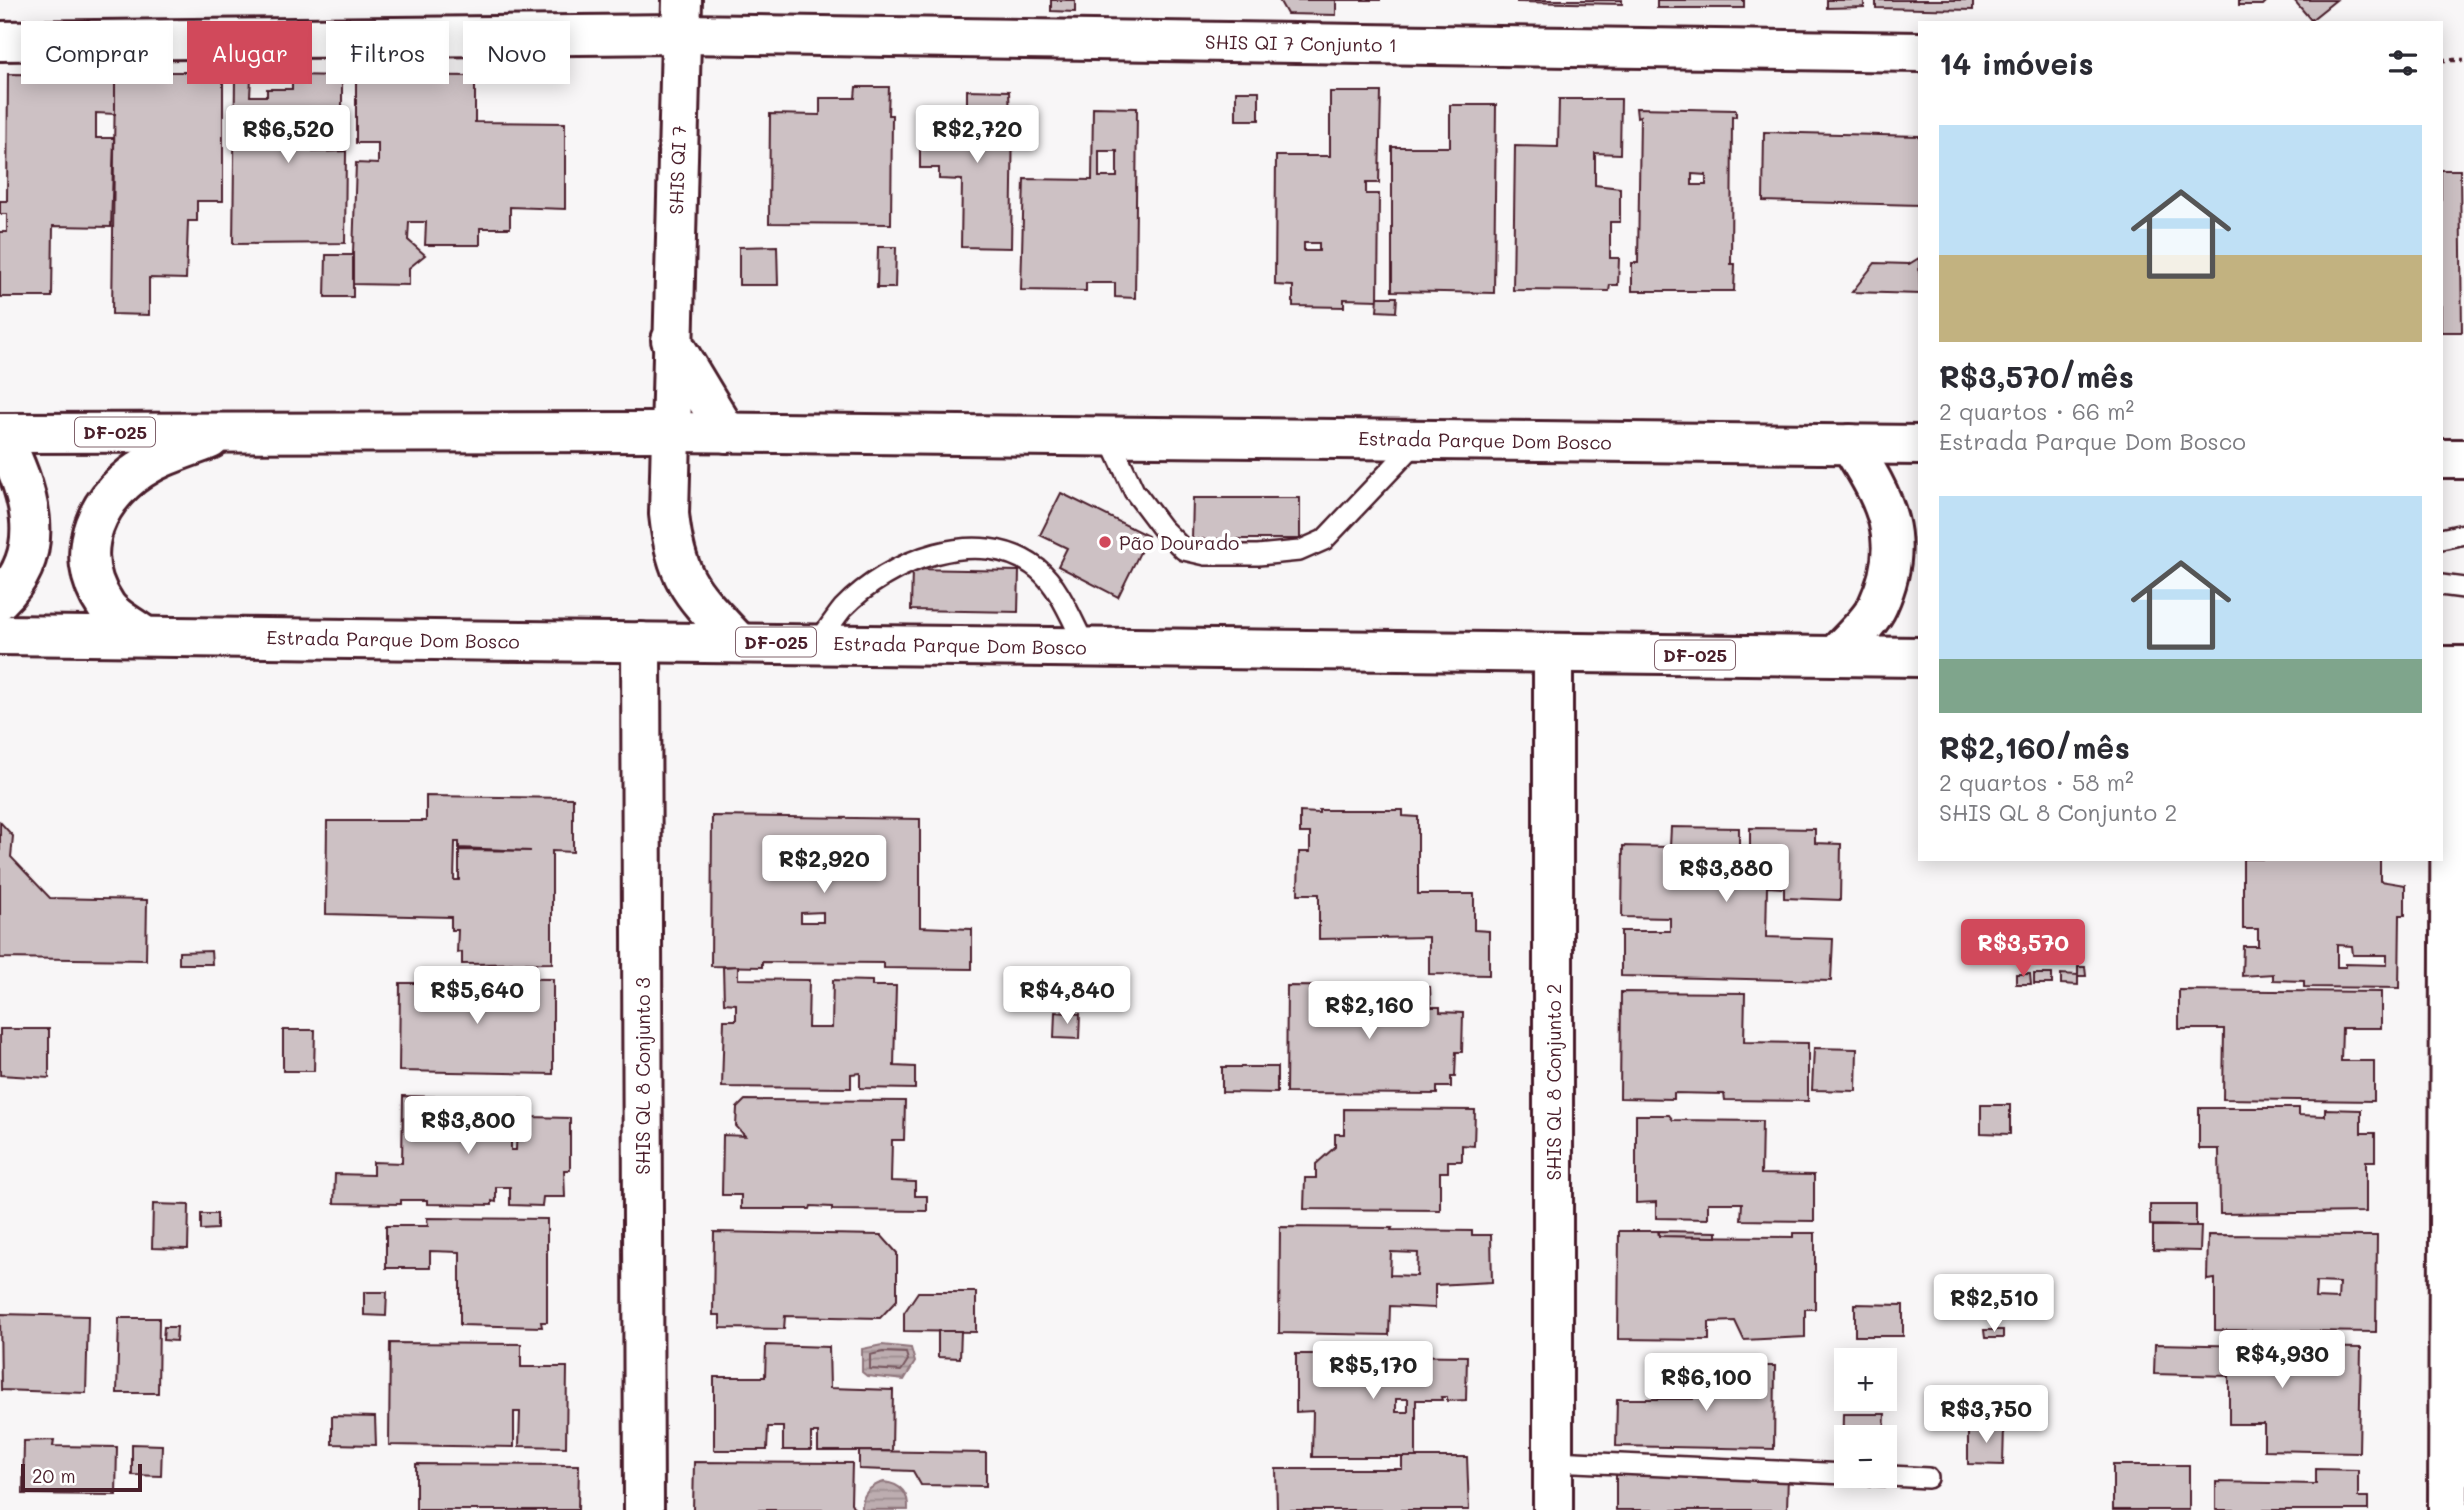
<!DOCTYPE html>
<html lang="pt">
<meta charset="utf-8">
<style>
body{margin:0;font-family:Mali,sans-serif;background:#f7f7f7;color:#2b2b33;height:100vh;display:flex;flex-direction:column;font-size:26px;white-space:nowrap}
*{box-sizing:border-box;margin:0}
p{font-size:23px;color:#7c7c81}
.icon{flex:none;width:38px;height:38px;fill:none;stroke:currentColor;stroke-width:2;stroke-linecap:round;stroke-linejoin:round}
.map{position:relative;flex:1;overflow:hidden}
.drawer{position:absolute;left:1918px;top:21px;width:525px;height:840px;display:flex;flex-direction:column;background:#fff;border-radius:0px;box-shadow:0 4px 18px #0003}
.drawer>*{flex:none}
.banner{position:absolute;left:21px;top:21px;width:665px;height:63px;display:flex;gap:14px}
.fabs{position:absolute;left:1834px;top:1348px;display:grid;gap:14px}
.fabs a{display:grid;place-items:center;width:63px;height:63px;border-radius:0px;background:#fff;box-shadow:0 4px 18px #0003;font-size:35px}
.scale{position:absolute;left:21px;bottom:18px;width:121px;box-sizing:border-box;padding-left:7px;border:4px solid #4a1f2b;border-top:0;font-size:19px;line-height:24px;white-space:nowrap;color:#4a1f2b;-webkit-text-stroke:5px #fff;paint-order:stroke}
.price{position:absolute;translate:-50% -60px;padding:0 16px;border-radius:7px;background:#fff;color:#222;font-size:23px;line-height:46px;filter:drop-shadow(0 2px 4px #0008)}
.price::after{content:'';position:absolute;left:50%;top:42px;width:21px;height:16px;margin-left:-10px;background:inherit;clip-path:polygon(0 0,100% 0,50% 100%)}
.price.on{background:#d1495b;color:#fff}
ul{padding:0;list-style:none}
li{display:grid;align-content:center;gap:14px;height:371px;padding:0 21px}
li span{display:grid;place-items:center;height:217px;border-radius:0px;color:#555}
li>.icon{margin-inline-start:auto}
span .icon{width:126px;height:126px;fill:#fffc;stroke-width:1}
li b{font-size:30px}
h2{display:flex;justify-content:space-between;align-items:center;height:84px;padding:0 21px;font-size:30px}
.pill{padding:0 24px;border-radius:0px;background:#fff;box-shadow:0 4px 18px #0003;font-size:24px;line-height:63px}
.pill.on{background:#d1495b;color:#fff}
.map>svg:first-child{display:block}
.water{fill:url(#water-rules);stroke:#8f747b;stroke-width:2}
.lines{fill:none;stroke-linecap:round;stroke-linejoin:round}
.shore{stroke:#785860;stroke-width:2}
.building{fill:#cdc1c4;stroke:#4a1f2b;stroke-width:2;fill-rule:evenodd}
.service-casing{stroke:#4a1f2b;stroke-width:24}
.minor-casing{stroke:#4a1f2b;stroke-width:44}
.tertiary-casing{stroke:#4a1f2b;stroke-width:44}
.primary-casing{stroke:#4a1f2b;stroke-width:44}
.path{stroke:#4a1f2b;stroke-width:4.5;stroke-dasharray:5 5;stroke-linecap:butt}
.service{stroke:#fff;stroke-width:19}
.minor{stroke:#fff;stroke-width:38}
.tertiary{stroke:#fff;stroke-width:38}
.primary{stroke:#fff;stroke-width:38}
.poi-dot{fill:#d1495b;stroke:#fff;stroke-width:2.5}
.labels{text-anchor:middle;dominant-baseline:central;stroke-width:7;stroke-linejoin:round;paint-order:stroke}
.shield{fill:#fff;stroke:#80626b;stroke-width:2}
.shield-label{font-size:18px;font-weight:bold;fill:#4a1f2b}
.street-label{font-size:19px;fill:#4a1f2b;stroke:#fff}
.poi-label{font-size:19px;fill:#4a1f2b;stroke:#fff;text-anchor:start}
</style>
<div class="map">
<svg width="2464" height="1510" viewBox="0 0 2464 1510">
<defs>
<pattern id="water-rules" width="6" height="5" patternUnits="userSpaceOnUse" patternTransform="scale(1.75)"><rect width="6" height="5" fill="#bdadb0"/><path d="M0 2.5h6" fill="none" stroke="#9c8c8f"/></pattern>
</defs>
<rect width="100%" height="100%" fill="#f8f6f7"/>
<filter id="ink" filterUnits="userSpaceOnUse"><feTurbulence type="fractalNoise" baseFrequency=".0143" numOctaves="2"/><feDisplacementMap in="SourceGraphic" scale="14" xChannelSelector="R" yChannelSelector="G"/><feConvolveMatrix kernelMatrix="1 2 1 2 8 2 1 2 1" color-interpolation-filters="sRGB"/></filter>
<g filter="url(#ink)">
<g class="water">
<path d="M882 1345 911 1348 915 1362 904 1380 867 1376 862 1372V1349Z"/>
<path d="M884 1482C900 1484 909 1493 908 1510H862C861 1495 869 1486 884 1482Z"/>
</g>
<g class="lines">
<path class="shore" d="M883 1352 906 1353 908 1360 901 1371 870 1369V1355Z"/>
</g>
<g class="building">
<path d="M1051 0H1075V12L1051 11Z"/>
<path d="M1279 0H1381H1336V15L1287 14Z"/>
<path d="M1517 0H1622V4L1517 2Z"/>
<rect x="1657" y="0" width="87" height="8"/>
<path d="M1827 0H1864V7L1827 8Z"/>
<path d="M1876 0H1973V10L1876 8Z"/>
<path d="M2239 0H2268L2263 5H2239Z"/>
<path d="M2294 0H2336L2311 20Z"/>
<path d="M124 72H223V201H197V221H188L186 279 149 278V315L112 314 115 78 123 79Z"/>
<path d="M8 74 115 75V114L96 113V138H114L111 227 53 226 52 297H0V232H7V214H0V201H7Z"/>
<path d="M292 75 342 76V126H313V152L346 151 345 243 233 244 235 79 251 78 250 96H267V89H292Z"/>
<path d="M356 75 475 76V122L565 123V209L510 207V228H480V245H425L426 222H409L408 240 425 255 409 268V285L352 284 356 163 378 164V143H356Z"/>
<path d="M856 87H889L888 115H892L891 224 769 223 770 114 820 115V98H855Z"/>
<path d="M967 90 1009 91 1010 119 1013 120 1011 248 961 247 962 180 939 179V168H920V118L967 119Z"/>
<rect x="1236" y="91" width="23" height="29"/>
<path d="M1330 92H1381L1379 183H1366V194H1379L1378 300 1344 299V307L1293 306V286L1275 285 1276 156H1330ZM1304 243H1319V251H1304Z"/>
<path d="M1559 99H1621L1620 154 1595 153V185L1620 188V222H1610V258H1619L1618 285H1610L1609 291 1513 290 1515 146 1558 147Z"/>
<path d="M1450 105H1496L1494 293 1392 291V147H1450Z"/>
<path d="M1093 107 1137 108 1135 298 1115 297V283H1086V291L1021 290 1024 179 1092 180ZM1099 151H1117V177H1099Z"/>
<path d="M1636 108 1736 110V117L1732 116 1731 264H1735L1734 291H1632V263H1638L1640 116 1637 117ZM1692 174 1706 175V185H1692Z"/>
<path d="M1764 132 1920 136V205L1763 201Z"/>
<path d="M2441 170H2460L2462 332H2441Z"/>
<path d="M777 246 778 285H739V247Z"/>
<path d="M878 247H896L895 288H877Z"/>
<path d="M326 255H353V297H325Z"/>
<path d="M1919 258 1920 294 1852 292 1875 263 1909 264Z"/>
<path d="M1378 297H1397L1396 312 1377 311Z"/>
<path d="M1061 493 1148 536 1118 597 1058 566 1067 548 1040 535Z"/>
<path d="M1193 498H1300V539H1192Z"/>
<path d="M912 569 1019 571 1018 612 911 610Z"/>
<path d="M426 796 573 798V852L552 851V963L462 964V952L457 953 458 930H451V917L326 914 327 821H426ZM455 842H459V848L531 851 459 850V880H454Z"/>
<path d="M1319 810H1403V816L1418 817V894H1474V930L1489 931V975L1429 974V937L1319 939V894H1298L1299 852H1310V833H1300V812L1319 813Z"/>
<path d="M712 816 920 819V927L972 929V969L884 968V963L762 962V967L711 966ZM823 912V922H801V913Z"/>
<path d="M0 822 13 836 11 857 50 898 147 900 146 960 0 958Z"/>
<path d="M1671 827 1739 828V848L1750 849V828L1815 829V843L1841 844 1840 900 1784 898V888L1767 887 1766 937 1833 939 1831 981 1621 976V931H1670V918L1622 917 1623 846 1670 847Z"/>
<path d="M2243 859H2380V881L2405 885V915H2400L2399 988 2304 987V981L2273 980V974L2242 976 2243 946H2258V929H2243ZM2337 945 2352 946 2353 955H2387V965L2346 964V967H2337Z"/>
<path d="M211 951 212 964H179V952Z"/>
<path d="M738 966V979L809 980 808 1028H832L833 980 872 981V986H896L894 1066 915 1067V1089L860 1088V1073L851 1074V1088L722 1087 724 1020H736V1004L724 1003 723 967Z"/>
<path d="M2078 967H2085L2086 976H2078V985L2061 984V974L2078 975Z"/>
<path d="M2016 974H2030L2031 984H2016Z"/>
<rect x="2034" y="974" width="18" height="10"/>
<path d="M422 978 553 979V1074L399 1071 400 983H422Z"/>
<path d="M1287 986 1430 987 1431 1007H1440V1012L1463 1013 1462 1052H1456L1455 1077H1451V1087H1437V1094L1286 1093Z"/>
<path d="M2179 990 2381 992V1028H2342L2341 1061H2374V1101L2223 1099 2224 1029H2179Z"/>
<path d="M1067 991 1081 992 1080 1010 1065 1009Z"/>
<path d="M1621 992 1745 993 1744 1042 1808 1043V1101L1725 1100 1724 1094 1674 1093V1099L1620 1098Z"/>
<path d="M1055 1012 1080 1014 1079 1039 1054 1038Z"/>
<path d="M0 1029H49V1078L0 1075Z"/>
<path d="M283 1030H315L314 1071H283Z"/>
<path d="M1814 1048 1857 1049 1856 1091 1812 1090Z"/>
<path d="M1222 1067H1277V1093L1222 1092Z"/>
<path d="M403 1096 530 1099V1117L570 1118V1170H564L565 1197H543L542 1206 510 1205V1187H496V1202L492 1201V1205L427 1204V1200H401V1204L334 1203 335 1174 373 1175V1162L402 1163ZM511 1124H517L516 1150H511Z"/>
<path d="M745 1100 905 1101 904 1140H892L891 1181 915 1182V1196H927V1211L832 1210V1207L811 1206 810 1209H741V1195H722L723 1135 745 1136 736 1126 737 1108Z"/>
<path d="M1981 1105H2010V1134L1981 1133Z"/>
<path d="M2199 1108H2299V1115L2325 1116V1109L2361 1110V1133H2375V1161H2366V1212L2220 1214 2219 1149H2199Z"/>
<path d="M1344 1109 1475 1110 1474 1146 1462 1145V1161H1448V1172H1440V1210L1304 1209 1305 1178H1316V1164L1335 1147V1134H1344Z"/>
<path d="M1636 1115H1669L1673 1120 1762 1121 1761 1174 1814 1175V1221L1741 1220 1742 1203H1708V1219L1656 1218V1202L1636 1203Z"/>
<path d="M153 1204 189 1205 188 1249 152 1248Z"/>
<path d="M2150 1205H2196V1226L2150 1225Z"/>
<path d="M201 1214H217V1229L201 1230Z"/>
<path d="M427 1218 547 1219V1322H541L542 1327 460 1325V1252L430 1251V1268H386V1226H428Z"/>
<path d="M2153 1226H2201L2200 1251 2153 1250Z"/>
<path d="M1280 1227 1392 1228 1391 1230 1472 1231V1235H1491L1492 1282 1435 1285V1308L1390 1306 1389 1335 1279 1333ZM1391 1252 1418 1253 1417 1276 1390 1275Z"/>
<path d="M1619 1231H1658L1659 1236 1793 1237V1233H1815V1309H1805V1337L1744 1340 1735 1321 1709 1322V1340L1618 1339Z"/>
<path d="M1659 1231 1717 1232V1237L1659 1236Z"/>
<path d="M714 1232 881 1235 897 1253V1300L880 1318 785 1316 784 1329 720 1328V1315H713Z"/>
<path d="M2208 1235 2377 1236 2376 1332 2215 1330V1279L2207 1280ZM2316 1282 2339 1283 2338 1299 2315 1298Z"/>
<path d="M364 1292H387L386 1316 364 1315Z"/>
<path d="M918 1292H976V1332L904 1331V1313Z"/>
<path d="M1855 1304 1903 1305V1336H1855Z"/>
<path d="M0 1314 88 1316 86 1393 1 1390Z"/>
<path d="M119 1318H159L158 1393H117Z"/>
<path d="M164 1327H177L176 1341 163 1340Z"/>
<path d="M1984 1330H2003V1338H1985Z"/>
<path d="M938 1331H961L960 1358 938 1357Z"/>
<path d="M390 1343 521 1344V1367H567L566 1447 519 1446 520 1412H514V1447L389 1445Z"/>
<path d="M2155 1344 2361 1348 2359 1452 2264 1450V1424H2229V1376L2154 1374Z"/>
<path d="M766 1345 829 1347 830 1388 893 1390 892 1451H818V1433H811V1450H783V1427H768L767 1450H714V1377H765Z"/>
<path d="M1296 1354H1361V1381H1375V1355L1467 1356 1466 1400 1447 1401V1397H1441L1442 1400H1416V1457H1312L1313 1411 1296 1412ZM1396 1399H1408V1412H1396Z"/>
<path d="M1693 1366H1775L1774 1449 1616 1446 1617 1399H1693Z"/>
<path d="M1843 1414H1885L1884 1437H1846V1459H1842Z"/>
<path d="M332 1416 375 1417 376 1445 332 1444Z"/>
<path d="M1968 1425 2004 1426 2003 1465 1968 1464Z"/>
<path d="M54 1440 53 1446 117 1447 116 1495 23 1494 24 1441Z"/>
<path d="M132 1444 162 1445 161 1476 132 1475Z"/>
<path d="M859 1451 986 1453V1486L921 1485 913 1471 859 1469Z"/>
<path d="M1402 1457H1467L1469 1510H1277L1276 1469H1402Z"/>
<path d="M694 1462 852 1463 851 1503 855 1510H693Z"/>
<path d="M416 1464 579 1465 578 1510H416Z"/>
<rect x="2113" y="1465" width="76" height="45"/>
<path d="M2316 1469 2358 1470V1497H2368V1510H2216V1482L2316 1484Z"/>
<path d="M1616 1472 1788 1474 1787 1510H1616Z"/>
</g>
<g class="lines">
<defs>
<g id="service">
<path d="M1109 437 1134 491 1162 528 1184 550 1206 555H1258L1299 551 1324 540 1419 440"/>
<path d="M2441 539 2464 534"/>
<path d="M2441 585 2464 588"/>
<path d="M817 643C826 632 834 619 843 608 888 561 980 523 1038 569 1060 587 1073 623 1086 647"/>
<path d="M1553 1461 1846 1474"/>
<path d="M1872 1475 1928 1478"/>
</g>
<g id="minor">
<path d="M0 41 681 34 1920 52"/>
<path d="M641 642 644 1510"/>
<path d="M1553 655V1510"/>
<path d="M2448 1510 2451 666"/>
</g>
<g id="tertiary">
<path d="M682 0 669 514C676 582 693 594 738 642"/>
<path d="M671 340 727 433"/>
</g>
<g id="primary">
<path d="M0 433 670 432 1920 445"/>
<path d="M2441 459H2464"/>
<path d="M0 599C52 549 27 488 1 433"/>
<path d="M0 635 1920 657"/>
<path d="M144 636C133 627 114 618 106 606 69 552 97 493 151 463 169 453 191 447 210 439"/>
<path d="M1836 655C1849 640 1870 623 1878 605 1908 539 1885 500 1850 444"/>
<path d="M2441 666H2464"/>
</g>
</defs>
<use href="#service" class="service-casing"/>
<use href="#minor" class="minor-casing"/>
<use href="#tertiary" class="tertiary-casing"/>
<use href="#primary" class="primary-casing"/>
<path class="path" d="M2441 60H2464"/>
<use href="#service" class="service"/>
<use href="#minor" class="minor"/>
<use href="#tertiary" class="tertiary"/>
<use href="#primary" class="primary"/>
</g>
</g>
<circle class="poi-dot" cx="1105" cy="542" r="7"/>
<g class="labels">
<g class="shield">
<rect x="75" y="417.5" width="80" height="29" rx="5"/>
<rect x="736" y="627.5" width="80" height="29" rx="5"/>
<rect x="1655" y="640.5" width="80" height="29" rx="5"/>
</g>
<g class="shield-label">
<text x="115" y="432">DF-025</text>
<text x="776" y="642">DF-025</text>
<text x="1695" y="655">DF-025</text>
</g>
<g class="street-label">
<text transform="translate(1301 43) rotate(1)">SHIS QI 7 Conjunto 1</text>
<text transform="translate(677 170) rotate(-88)">SHIS QI 7</text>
<text transform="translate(1485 440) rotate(1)">Estrada Parque Dom Bosco</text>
<text transform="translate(393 639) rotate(1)">Estrada Parque Dom Bosco</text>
<text transform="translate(960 645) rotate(1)">Estrada Parque Dom Bosco</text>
<text transform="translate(642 1076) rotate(-90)">SHIS QL 8 Conjunto 3</text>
<text transform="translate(1553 1082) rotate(-90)">SHIS QL 8 Conjunto 2</text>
</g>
<g class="poi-label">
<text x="1119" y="542">Pão Dourado</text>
</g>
</g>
</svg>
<div class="fabs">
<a>+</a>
<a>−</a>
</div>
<div class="scale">20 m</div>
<b class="price" style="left:288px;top:165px">R$6,520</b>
<b class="price" style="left:977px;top:165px">R$2,720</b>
<b class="price" style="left:824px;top:895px">R$2,920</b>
<b class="price" style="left:1726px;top:904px">R$3,880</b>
<b class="price on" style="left:2023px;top:979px">R$3,570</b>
<b class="price" style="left:477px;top:1026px">R$5,640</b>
<b class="price" style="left:1067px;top:1026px">R$4,840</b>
<b class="price" style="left:1369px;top:1041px">R$2,160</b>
<b class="price" style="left:468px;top:1156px">R$3,800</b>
<b class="price" style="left:1994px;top:1334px">R$2,510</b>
<b class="price" style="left:2282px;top:1390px">R$4,930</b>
<b class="price" style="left:1373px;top:1401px">R$5,170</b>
<b class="price" style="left:1706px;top:1413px">R$6,100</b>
<b class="price" style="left:1986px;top:1445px">R$3,750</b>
<div class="banner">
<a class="pill">Comprar</a>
<a class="pill on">Alugar</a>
<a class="pill">Filtros</a>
<a class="pill">Novo</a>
</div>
<section class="drawer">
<h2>14 imóveis<svg class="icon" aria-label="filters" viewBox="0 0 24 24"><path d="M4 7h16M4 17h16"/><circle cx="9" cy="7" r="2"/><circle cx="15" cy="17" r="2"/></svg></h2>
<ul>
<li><span style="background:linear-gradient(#bfe0f5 60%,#c2b280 0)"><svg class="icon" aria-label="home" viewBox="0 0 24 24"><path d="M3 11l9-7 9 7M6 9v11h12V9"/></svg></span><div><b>R$3,570/mês</b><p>2 quartos · 66 m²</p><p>Estrada Parque Dom Bosco</p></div></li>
<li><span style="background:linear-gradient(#bfe0f5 75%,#7fa58c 0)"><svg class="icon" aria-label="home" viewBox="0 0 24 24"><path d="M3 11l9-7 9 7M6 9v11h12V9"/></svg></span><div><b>R$2,160/mês</b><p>2 quartos · 58 m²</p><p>SHIS QL 8 Conjunto 2</p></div></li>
</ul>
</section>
</div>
